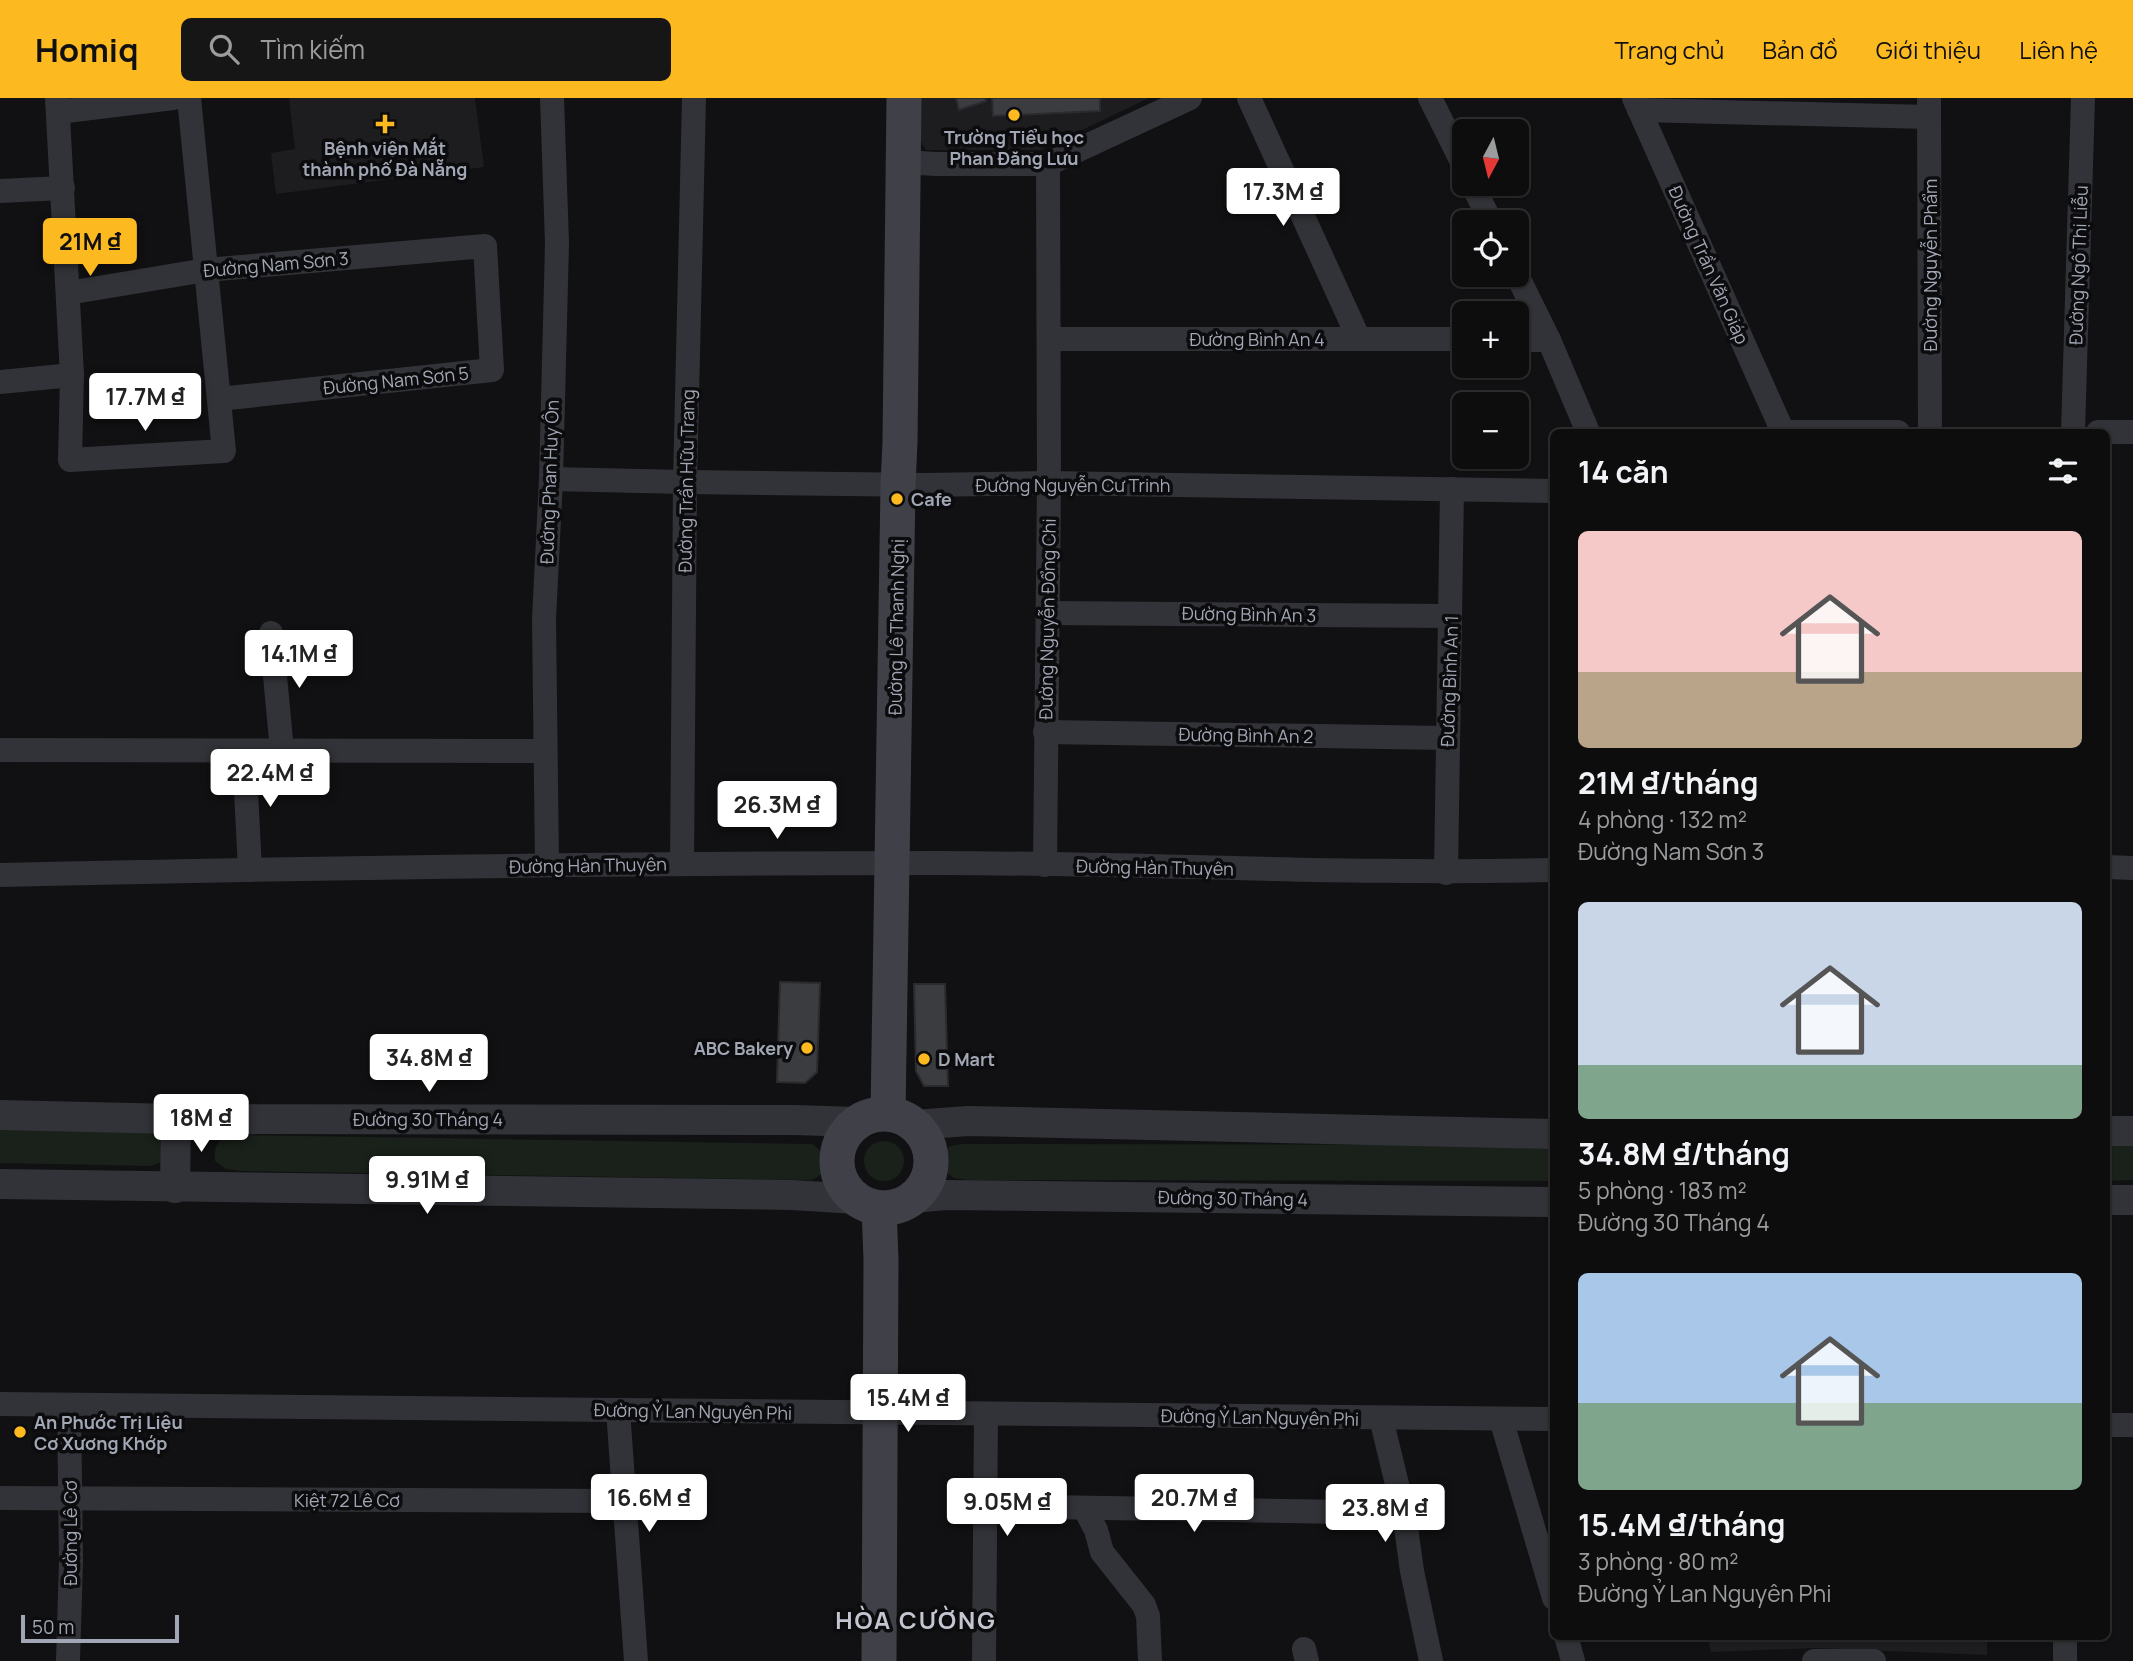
<!DOCTYPE html>
<html lang="vi">
<meta charset="utf-8">
<style>
body{margin:0;font-family:Manrope,sans-serif;background:#161617;color:#f1f3f6;height:100vh;display:flex;flex-direction:column;font-size:26px;white-space:nowrap}
*{box-sizing:border-box;margin:0}
p{font-size:23px;color:#9a9c9e}
.icon{flex:none;width:38px;height:38px;fill:none;stroke:currentColor;stroke-width:2;stroke-linecap:round;stroke-linejoin:round}
.map{position:relative;flex:1;overflow:hidden}
.panel{position:absolute;left:1550px;top:331px;width:560px;height:1211px;display:flex;flex-direction:column;background:#0d0d0e;border-radius:10px;box-shadow:0 2px 5px #0004,0 0 0 2px #2d2d2e}
.panel>*{flex:none}
.needle{width:46px;rotate:187deg}
.buttons{position:absolute;left:1452px;top:21px;display:grid;gap:14px}
.buttons a{display:grid;place-items:center;width:77px;height:77px;border-radius:10px;background:#0d0d0e;box-shadow:0 2px 5px #0004,0 0 0 2px #2d2d2e;font-size:35px}
.scale{position:absolute;left:21px;bottom:18px;width:158px;box-sizing:border-box;padding-left:7px;border:4px solid #a1a7b4;border-top:0;font-size:19px;line-height:24px;white-space:nowrap;color:#a1a7b4;-webkit-text-stroke:5px #0c0c0e;paint-order:stroke}
.price{position:absolute;translate:-50% -60px;padding:0 16px;border-radius:7px;background:#fff;color:#222;font-size:23px;line-height:46px;filter:drop-shadow(0 2px 4px #0008)}
.price::after{content:'';position:absolute;left:50%;top:42px;width:21px;height:16px;margin-left:-10px;background:inherit;clip-path:polygon(0 0,100% 0,50% 100%)}
.price.on{background:#fcb920;color:#111}
ul{padding:0;list-style:none}
li{display:grid;align-content:center;gap:14px;height:371px;padding:0 28px}
li span{display:grid;place-items:center;height:217px;border-radius:10px;color:#555}
li>.icon{margin-inline-start:auto}
span .icon{width:126px;height:126px;fill:#fffc;stroke-width:1}
li b{font-size:30px}
h2{display:flex;justify-content:space-between;align-items:center;height:84px;padding:0 28px;font-size:30px}
header{display:flex;align-items:center;gap:42px;box-sizing:border-box;height:98px;padding:0 35px;background:#fcb920;color:#111}
header strong{font-size:33px}
nav{display:flex;gap:38px;margin-inline-start:auto;font-size:24px}
.search{width:490px;height:63px;background:#161617;display:flex;align-items:center;gap:18px;box-sizing:border-box;padding:0 24px;border-radius:10px;color:#9a9c9e;font-size:26px}
.map>svg:first-child{display:block}
.built{fill:#1d1d20}
.green{fill:#19211a}
.building{fill:#3a3c40;stroke:#2b2b2f;stroke-width:2}
.lines{fill:none;stroke-linecap:round;stroke-linejoin:round}
.minor{stroke:#323338;stroke-width:24}
.tertiary{stroke:#323338;stroke-width:30}
.secondary{stroke:#404148;stroke-width:35}
.poi-dot{fill:#fcb920;stroke:#0c0c0e;stroke-width:2.5}
.labels{text-anchor:middle;dominant-baseline:central;stroke-width:7;stroke-linejoin:round;paint-order:stroke}
.poi-label{font-size:18px;font-weight:bold;fill:#a1a7b4;stroke:#0c0c0e;text-anchor:start}
.street-label{font-size:18px;fill:#a1a7b4;stroke:#0c0c0e}
.district-label{font-size:24px;font-weight:bold;letter-spacing:2px;fill:#c3c6d0;stroke:#0c0c0e}
</style>
<header>
<strong>Homiq</strong>
<div class="search"><svg class="icon" aria-label="search" viewBox="0 0 24 24"><circle cx="10" cy="10" r="6"/><path d="M15 15l6 6"/></svg>Tìm kiếm</div>
<nav><a>Trang chủ</a><a>Bản đồ</a><a>Giới thiệu</a><a>Liên hệ</a></nav>
</header>
<div class="map">
<svg width="2133" height="1563" viewBox="0 0 2133 1563">
<rect width="100%" height="100%" fill="#111113"/>
<g class="built">
<path d="M289 0H475L484 69 276 96 271 55 295 51Z"/>
<path d="M915 0H1149L1040 52H926L915 34Z"/>
<path d="M1707 1538H1987V1557L1814 1550 1711 1554Z"/>
</g>
<g class="green">
<path d="M0 1030 152 1033 161 1038 164 1059 159 1065 151 1068 0 1065Z"/>
<path d="M235 1037 812 1046C828 1056 831 1075 811 1082L240 1073 226 1071 215 1063C214 1046 218 1040 235 1037Z"/>
<circle cx="884" cy="1063" r="20"/>
<path d="M963 1046 1554 1047V1083L968 1082 954 1080 944 1072V1055L950 1048Z"/>
<path d="M2107 1047H2133V1082L2107 1083Z"/>
</g>
<g class="building">
<path d="M956 0H985L986 3 959 12Z"/>
<path d="M992 0H1100V13L993 18Z"/>
<path d="M780 884 820 885 817 974 805 985 777 984Z"/>
<path d="M914 886H945L948 988H924L916 973Z"/>
</g>
<g class="lines">
<g class="minor">
<path d="M57 0 72 277 70 362 224 353 189 0"/>
<path d="M1249 0 1359 241"/>
<path d="M1430 0 1465 70"/>
<path d="M1634 0 1783 334"/>
<path d="M1929 0 1930 334"/>
<path d="M1639 12 1929 19"/>
<path d="M58 14 173 0"/>
<path d="M903 64 936 66H1048L1190 0"/>
<path d="M1472 86 1491 124"/>
<path d="M0 93 63 90"/>
<path d="M1517 177 1549 242 1588 334"/>
<path d="M68 195 206 172 485 148 492 272 219 301"/>
<path d="M1050 241H1465"/>
<path d="M1517 242H1549"/>
<path d="M0 284 72 277"/>
<path d="M1779 334H1898"/>
<path d="M2073 334 2083 0"/>
<path d="M2098 334H2133"/>
<path d="M551 381 685 384 927 387 1049 385 1554 393"/>
<path d="M1048 515 1450 518"/>
<path d="M271 535 282 653"/>
<path d="M1045 634 1447 640"/>
<path d="M0 652 544 653"/>
<path d="M244 653 250 772"/>
<path d="M682 766 685 384 694 0"/>
<path d="M547 767 544 521 551 381 557 145 552 0"/>
<path d="M1045 767 1049 385 1048 66"/>
<path d="M2107 769 2133 770"/>
<path d="M1446 775 1452 391"/>
<path d="M0 777C312 770 625 765 937 765 1143 765 1348 777 1554 772"/>
<path d="M0 1306 1554 1321"/>
<path d="M618 1312 636 1563"/>
<path d="M1381 1320 1404 1415 1412 1473 1431 1563"/>
<path d="M1501 1321 1554 1500"/>
<path d="M2107 1327H2133"/>
<path d="M0 1400 623 1403"/>
<path d="M985 1408 1404 1415"/>
<path d="M1085 1411 1096 1432 1102 1454 1144 1507 1148 1518 1150 1563"/>
<path d="M1566 1538 1573 1563"/>
<path d="M1304 1551 1307 1563"/>
<path d="M68 1563 71 1463 69 1307"/>
<path d="M984 1563 986 1316"/>
<path d="M1814 1563H1874"/>
<path d="M2065 1563V1538"/>
</g>
<g class="tertiary">
<path d="M0 1017 176 1021 794 1022 857 1024"/>
<path d="M914 1027 968 1023 1554 1036"/>
<path d="M2107 1033H2133"/>
<path d="M0 1086 792 1097 857 1101"/>
<path d="M175 1090 176 1021"/>
<path d="M912 1100 946 1097 1554 1104"/>
<path d="M2107 1102H2133"/>
</g>
<g class="secondary">
<path d="M888 1016 898 387 900 344 904 0"/>
<circle cx="884" cy="1063" r="47"/>
<path d="M879 1563 881 1161 879 1110"/>
</g>
</g>
<g class="poi-dot">
<circle cx="1014" cy="17" r="7"/>
<path d="M381.5 15.5h7v7h7v7h-7v7h-7v-7h-7v-7h7z"/>
<circle cx="897" cy="401" r="7"/>
<circle cx="807" cy="950" r="7"/>
<circle cx="924" cy="961" r="7"/>
<circle cx="20" cy="1334" r="7"/>
</g>
<g class="labels">
<g class="poi-label">
<text x="1014" y="39" text-anchor="middle">Trường Tiểu học<tspan x="1014" dy="21">Phan Đăng Lưu</tspan></text>
<text x="385" y="50" text-anchor="middle">Bệnh viện Mắt<tspan x="385" dy="21">thành phố Đà Nẵng</tspan></text>
<text x="911" y="401">Cafe</text>
<text x="793" y="950" text-anchor="end">ABC Bakery</text>
<text x="938" y="961">D Mart</text>
<text x="34" y="1324">An Phước Trị Liệu<tspan x="34" dy="21">Cơ Xương Khớp</tspan></text>
</g>
<g class="street-label">
<text transform="translate(276 166) rotate(-5)">Đường Nam Sơn 3</text>
<text transform="translate(1709 167) rotate(66)">Đường Trần Văn Giáp</text>
<text transform="translate(1930 167) rotate(-90)">Đường Nguyễn Phẩm</text>
<text transform="translate(2078 167) rotate(-88)">Đường Ngô Thị Liễu</text>
<text x="1257" y="241">Đường Bình An 4</text>
<text transform="translate(396 282) rotate(-6)">Đường Nam Sơn 5</text>
<text transform="translate(686 383) rotate(-89)">Đường Trần Hữu Trang</text>
<text transform="translate(549 384) rotate(-88)">Đường Phan Huy Ôn</text>
<text x="1073" y="387">Đường Nguyễn Cư Trinh</text>
<text transform="translate(1249 516) rotate(1)">Đường Bình An 3</text>
<text transform="translate(1047 521) rotate(-89)">Đường Nguyễn Đổng Chi</text>
<text transform="translate(896 529) rotate(-89)">Đường Lê Thanh Nghị</text>
<text transform="translate(1449 583) rotate(-88)">Đường Bình An 1</text>
<text transform="translate(1246 637) rotate(1)">Đường Bình An 2</text>
<text transform="translate(588 767) rotate(-1)">Đường Hàn Thuyên</text>
<text transform="translate(1155 769) rotate(1)">Đường Hàn Thuyên</text>
<text x="428" y="1021">Đường 30 Tháng 4</text>
<text transform="translate(1233 1100) rotate(1)">Đường 30 Tháng 4</text>
<text transform="translate(693 1313) rotate(1)">Đường Ỷ Lan Nguyên Phi</text>
<text transform="translate(1260 1319) rotate(1)">Đường Ỷ Lan Nguyên Phi</text>
<text x="347" y="1402">Kiệt 72 Lê Cơ</text>
<text transform="translate(70 1435) rotate(-90)">Đường Lê Cơ</text>
</g>
<g class="district-label">
<text x="916" y="1521">HÒA CƯỜNG</text>
</g>
</g>
</svg>
<div class="buttons">
<a><svg class="needle" viewBox="-14 -14 28 28"><path d="M0-13l5 13h-10z" fill="#e53935"/><path d="M0 13l5-13h-10z" fill="#9a9c9e"/></svg></a>
<a><svg class="icon" aria-label="locate" viewBox="0 0 24 24"><circle cx="12" cy="12" r="6"/><path d="M12 2v4M12 18v4M2 12h4M18 12h4"/></svg></a>
<a>+</a>
<a>−</a>
</div>
<div class="scale">50 m</div>
<b class="price" style="left:1283px;top:130px">17.3M ₫</b>
<b class="price on" style="left:90px;top:180px">21M ₫</b>
<b class="price" style="left:145px;top:335px">17.7M ₫</b>
<b class="price" style="left:299px;top:592px">14.1M ₫</b>
<b class="price" style="left:270px;top:711px">22.4M ₫</b>
<b class="price" style="left:777px;top:743px">26.3M ₫</b>
<b class="price" style="left:429px;top:996px">34.8M ₫</b>
<b class="price" style="left:201px;top:1056px">18M ₫</b>
<b class="price" style="left:427px;top:1118px">9.91M ₫</b>
<b class="price" style="left:908px;top:1336px">15.4M ₫</b>
<b class="price" style="left:649px;top:1436px">16.6M ₫</b>
<b class="price" style="left:1194px;top:1436px">20.7M ₫</b>
<b class="price" style="left:1007px;top:1440px">9.05M ₫</b>
<b class="price" style="left:1385px;top:1446px">23.8M ₫</b>
<section class="panel">
<h2>14 căn<svg class="icon" aria-label="filters" viewBox="0 0 24 24"><path d="M4 7h16M4 17h16"/><circle cx="9" cy="7" r="2"/><circle cx="15" cy="17" r="2"/></svg></h2>
<ul>
<li><span style="background:linear-gradient(#f6c9c9 65%,#b9a48a 0)"><svg class="icon" aria-label="home" viewBox="0 0 24 24"><path d="M3 11l9-7 9 7M6 9v11h12V9"/></svg></span><div><b>21M ₫/tháng</b><p>4 phòng · 132 m²</p><p>Đường Nam Sơn 3</p></div></li>
<li><span style="background:linear-gradient(#c9d6e8 75%,#7fa58c 0)"><svg class="icon" aria-label="home" viewBox="0 0 24 24"><path d="M3 11l9-7 9 7M6 9v11h12V9"/></svg></span><div><b>34.8M ₫/tháng</b><p>5 phòng · 183 m²</p><p>Đường 30 Tháng 4</p></div></li>
<li><span style="background:linear-gradient(#a9c7e8 60%,#7fa58c 0)"><svg class="icon" aria-label="home" viewBox="0 0 24 24"><path d="M3 11l9-7 9 7M6 9v11h12V9"/></svg></span><div><b>15.4M ₫/tháng</b><p>3 phòng · 80 m²</p><p>Đường Ỷ Lan Nguyên Phi</p></div></li>
</ul>
</section>
</div>
